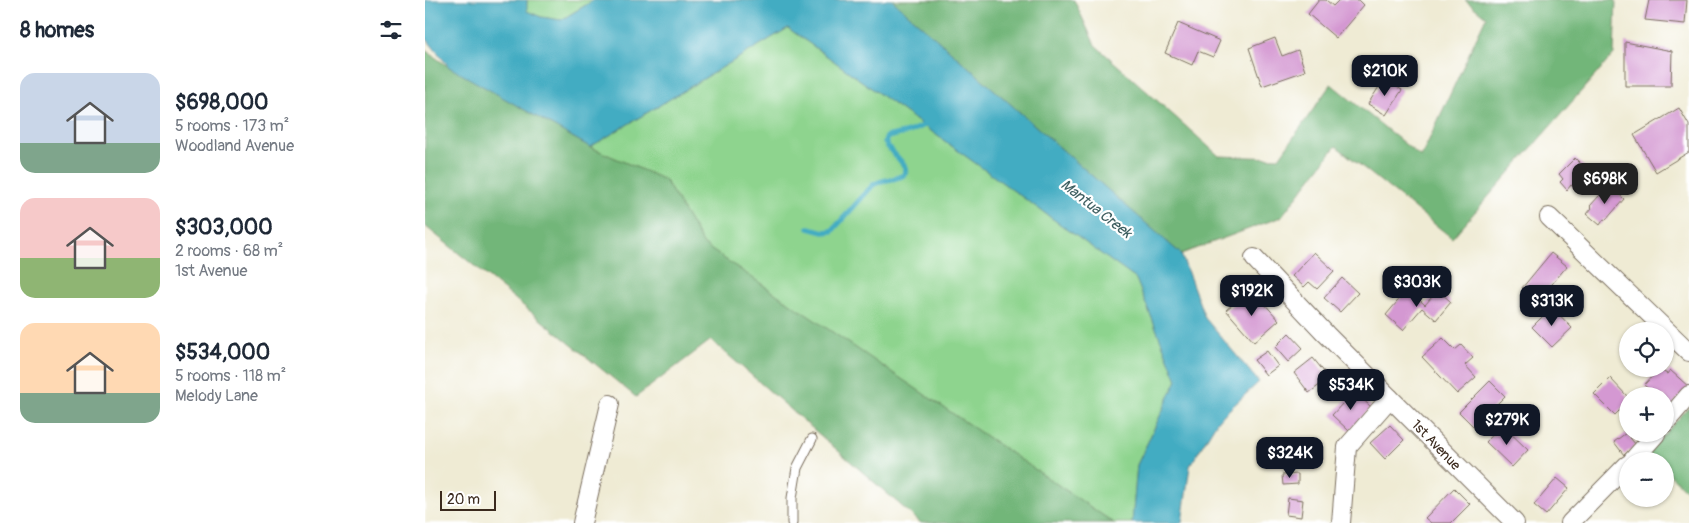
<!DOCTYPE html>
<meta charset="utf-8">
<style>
body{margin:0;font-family:Pangolin,sans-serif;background:#f6f6f7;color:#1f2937;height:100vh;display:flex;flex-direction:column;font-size:19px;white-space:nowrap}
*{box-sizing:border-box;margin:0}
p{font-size:16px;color:#747a83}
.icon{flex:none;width:28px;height:28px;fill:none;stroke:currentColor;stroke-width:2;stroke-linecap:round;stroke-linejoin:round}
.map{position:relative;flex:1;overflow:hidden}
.details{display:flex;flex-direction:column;background:#fff;width:425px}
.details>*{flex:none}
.tools{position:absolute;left:1194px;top:322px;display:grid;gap:10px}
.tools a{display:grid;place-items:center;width:55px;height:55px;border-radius:50%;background:#fff;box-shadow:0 1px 4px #0004;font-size:25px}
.scale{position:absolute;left:15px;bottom:12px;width:56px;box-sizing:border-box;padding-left:5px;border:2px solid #3b2a1e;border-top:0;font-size:14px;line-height:18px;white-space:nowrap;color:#3b2a1e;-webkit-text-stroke:4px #fff;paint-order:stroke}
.price{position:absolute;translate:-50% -42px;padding:0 11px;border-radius:10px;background:#111827;color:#fff;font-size:16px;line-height:32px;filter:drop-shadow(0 1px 2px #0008)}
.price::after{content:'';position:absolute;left:50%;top:30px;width:15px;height:11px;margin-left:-8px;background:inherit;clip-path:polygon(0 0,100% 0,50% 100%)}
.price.current{background:#222;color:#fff}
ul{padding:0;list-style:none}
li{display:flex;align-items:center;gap:15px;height:125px;padding:0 20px}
li span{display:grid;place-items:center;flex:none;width:140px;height:100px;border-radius:15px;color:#555}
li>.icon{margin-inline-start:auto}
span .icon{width:60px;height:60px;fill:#fffc;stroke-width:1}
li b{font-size:21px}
h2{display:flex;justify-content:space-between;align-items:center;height:60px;padding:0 20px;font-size:21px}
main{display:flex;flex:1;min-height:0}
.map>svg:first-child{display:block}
.green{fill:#8ed48e;stroke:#647f56}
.forest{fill:#72b679;stroke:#56704c}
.water{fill:#43acc2;stroke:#3f6b70}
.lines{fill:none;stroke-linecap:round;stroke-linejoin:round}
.stream{stroke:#43acc2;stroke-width:5.5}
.building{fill:#d498d2}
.service-casing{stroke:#7a6e5e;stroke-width:11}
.minor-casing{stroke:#7a6e5e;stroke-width:20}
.service{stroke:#fff;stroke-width:9}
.minor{stroke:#fff;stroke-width:18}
.labels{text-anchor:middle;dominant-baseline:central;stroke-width:4.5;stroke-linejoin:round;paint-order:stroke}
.street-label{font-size:14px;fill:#3b2a1e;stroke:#fff}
.water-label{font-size:15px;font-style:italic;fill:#3e5e60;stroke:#fff}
</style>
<main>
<section class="details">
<h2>8 homes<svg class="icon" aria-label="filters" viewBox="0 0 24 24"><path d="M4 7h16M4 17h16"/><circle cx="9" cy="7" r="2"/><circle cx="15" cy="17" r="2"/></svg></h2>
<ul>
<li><span style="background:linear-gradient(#c9d6e8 70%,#7fa58c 0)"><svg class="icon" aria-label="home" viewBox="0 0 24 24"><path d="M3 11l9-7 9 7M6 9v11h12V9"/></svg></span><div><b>$698,000</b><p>5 rooms · 173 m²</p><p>Woodland Avenue</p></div></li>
<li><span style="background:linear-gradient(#f6c9c9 60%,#8fb573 0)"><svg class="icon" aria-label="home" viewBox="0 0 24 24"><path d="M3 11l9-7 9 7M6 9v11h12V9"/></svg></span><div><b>$303,000</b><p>2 rooms · 68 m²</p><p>1st Avenue</p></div></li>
<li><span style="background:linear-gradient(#ffd9b3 70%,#7fa58c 0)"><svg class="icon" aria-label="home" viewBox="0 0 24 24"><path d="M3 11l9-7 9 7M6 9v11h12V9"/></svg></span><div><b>$534,000</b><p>5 rooms · 118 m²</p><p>Melody Lane</p></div></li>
</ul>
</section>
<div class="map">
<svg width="1264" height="523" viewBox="0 0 1264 523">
<rect width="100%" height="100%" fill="#fff"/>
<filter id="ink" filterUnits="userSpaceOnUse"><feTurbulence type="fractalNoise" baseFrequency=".02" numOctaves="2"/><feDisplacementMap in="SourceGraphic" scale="10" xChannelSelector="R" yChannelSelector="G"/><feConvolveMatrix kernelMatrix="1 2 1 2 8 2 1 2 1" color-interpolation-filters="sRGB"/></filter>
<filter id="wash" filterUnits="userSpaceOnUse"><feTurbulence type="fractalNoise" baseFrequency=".0096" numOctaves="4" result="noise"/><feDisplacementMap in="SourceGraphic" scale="20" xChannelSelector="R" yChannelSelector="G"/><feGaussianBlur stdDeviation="1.12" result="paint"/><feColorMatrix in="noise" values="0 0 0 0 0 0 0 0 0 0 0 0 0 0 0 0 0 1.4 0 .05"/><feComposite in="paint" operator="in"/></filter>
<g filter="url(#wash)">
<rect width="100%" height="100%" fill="#efebd4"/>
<g class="green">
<path d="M102 0H169L136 20 116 17 101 11Z"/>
<path d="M363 28 711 279 752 380 712 465 707 523H689L279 245 240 180 165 147Z"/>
</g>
<g class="forest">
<path d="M467 0H649L670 45 794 156 854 158 906 84 996 157 1061 17 1040 0H1191L1189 54 1027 238 911 146 856 217 756 254Z"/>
<path d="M0 50 24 67 165 147 240 180 279 245 689 523H496L286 340 211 397 0 226Z"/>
<path d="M1264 407V493L1240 470V461H1231L1222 453Z"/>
</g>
<path class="water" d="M0 0H102V11L116 17 136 20 169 0H467L756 254 780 318 834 382 793 420 765 466 757 523H707L712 465 752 380 711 279 363 28 165 147 24 67 0 37Z"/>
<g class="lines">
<path class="stream" d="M384 228 399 232 407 231 448 185C457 179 464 181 474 177 494 171 464 153 460 142L462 137 484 132 504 123"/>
</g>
<g id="blocks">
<g class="building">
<path d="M894 0H901L908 6 914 0H934L939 5 911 38 883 14Z"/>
<path d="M1224 0H1262L1260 24 1220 20Z"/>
<path d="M753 23 795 41 788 57 773 51 767 65 740 53Z"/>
<path d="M850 38 857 56 873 50 880 71 837 86 824 48Z"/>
<path d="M1200 42 1247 51 1246 86H1200Z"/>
<path d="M959 79 977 90 961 115 943 104Z"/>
<path d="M1254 108 1264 125V152L1231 172 1209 135Z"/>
<path d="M1150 158 1167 175 1152 190 1146 185 1142 190 1135 182 1138 179 1134 174Z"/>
<path d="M1184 185 1199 199 1181 220 1179 219 1175 225 1162 214 1167 208 1165 206Z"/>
<path d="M889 252 909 271 892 289 884 282 879 287 867 276Z"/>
<path d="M1126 253 1142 266 1113 301 1097 288Z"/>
<path d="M917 278 933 293 915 312 899 298Z"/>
<path d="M983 289 1000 305 1013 290 1026 302 1011 320 997 308 978 330 961 315Z"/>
<path d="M821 293 833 306 837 301 854 320 829 342 801 310Z"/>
<path d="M1127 307 1147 328 1127 347 1107 327Z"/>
<path d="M864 333 878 348 863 362 850 347Z"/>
<path d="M1018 338 1030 350 1036 345 1048 358 1040 365 1051 377 1032 394 997 357Z"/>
<path d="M842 351 853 366 841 375 829 360Z"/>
<path d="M888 358 904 378 884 393 869 373Z"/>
<path d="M1234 369 1242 374 1245 370 1264 387 1240 413V396H1222L1226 391 1219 385Z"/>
<path d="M1185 378 1202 396V403L1190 415 1169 394Z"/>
<path d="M1065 381 1080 396 1049 427 1034 412Z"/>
<path d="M929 391 946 407 924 431 907 415Z"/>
<path d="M965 425 979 440 960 459 945 443Z"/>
<path d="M1077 425 1103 450 1087 467 1061 442Z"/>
<path d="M1201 433 1211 445 1199 455 1189 442Z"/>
<path d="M873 474V484L858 485 857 475Z"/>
<path d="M1132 478 1144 488 1121 515 1109 505Z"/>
<path d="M1029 488 1045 504 1026 523H1006L1000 518Z"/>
<path d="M863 498 878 500 876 517 861 515Z"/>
</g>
</g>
</g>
<g filter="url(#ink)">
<use href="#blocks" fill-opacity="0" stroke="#7a6e5e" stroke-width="1"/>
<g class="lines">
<defs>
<path id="service" d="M367 523V498L372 468 387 439"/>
<g id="minor">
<path d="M1124 217 1264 352"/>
<path d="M829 258 901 334 1090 523"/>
<path d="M1240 423 1264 395"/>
<path d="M1207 461 1231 434"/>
<path d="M157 523 185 404"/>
<path d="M916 523 922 447 965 398"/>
<path d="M1145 523 1202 465"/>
</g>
</defs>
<use href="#service" class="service-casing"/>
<use href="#minor" class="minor-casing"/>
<use href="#service" class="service"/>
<use href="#minor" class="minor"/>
</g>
</g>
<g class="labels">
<g class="street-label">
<text transform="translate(1011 445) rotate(46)">1st Avenue</text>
</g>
<g class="water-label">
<text transform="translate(671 209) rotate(38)">Mantua Creek</text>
</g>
</g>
</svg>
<div class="tools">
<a><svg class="icon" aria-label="locate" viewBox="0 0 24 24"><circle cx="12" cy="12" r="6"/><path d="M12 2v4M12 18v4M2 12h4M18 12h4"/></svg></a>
<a>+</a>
<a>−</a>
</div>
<div class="scale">20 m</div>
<b class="price" style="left:960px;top:97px">$210K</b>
<b class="price current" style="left:1180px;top:205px">$698K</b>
<b class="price" style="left:992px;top:308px">$303K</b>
<b class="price" style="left:827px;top:317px">$192K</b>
<b class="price" style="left:1127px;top:327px">$313K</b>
<b class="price" style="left:926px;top:411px">$534K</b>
<b class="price" style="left:1082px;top:446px">$279K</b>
<b class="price" style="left:865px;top:479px">$324K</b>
</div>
</main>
